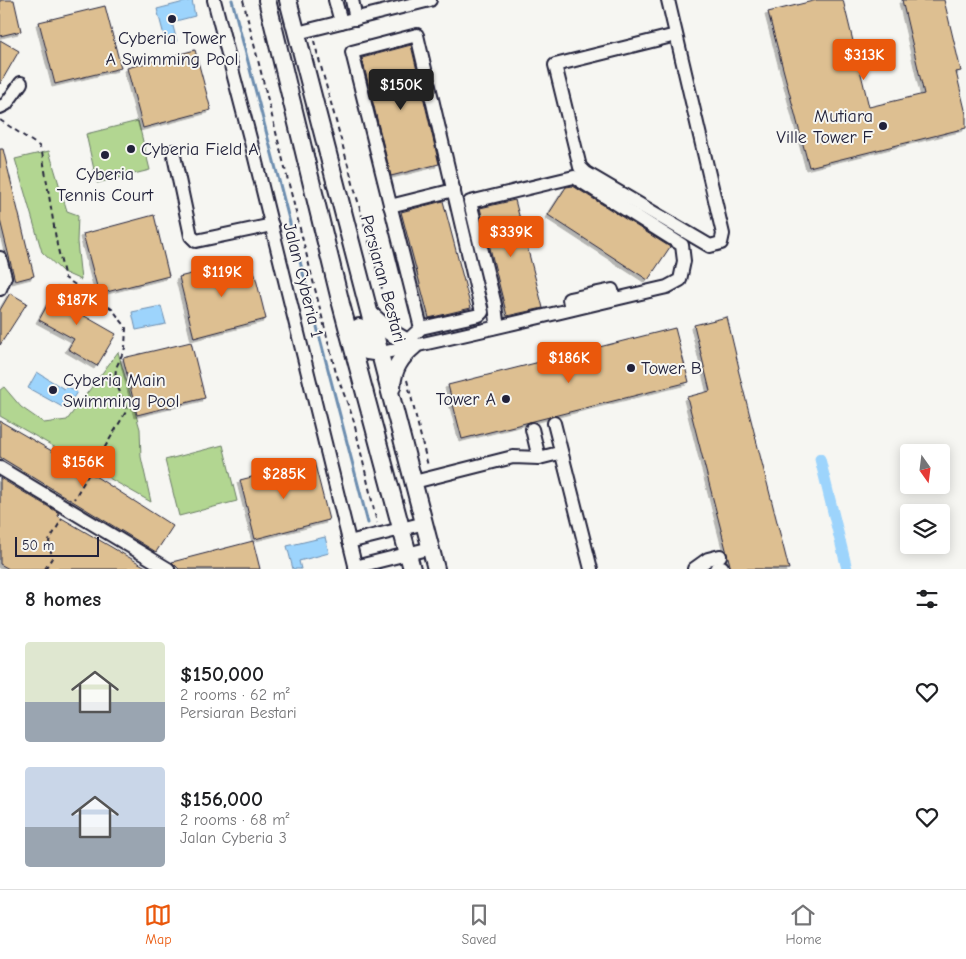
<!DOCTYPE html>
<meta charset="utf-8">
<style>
body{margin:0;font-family:"Comic Neue",sans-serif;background:#f2f2f2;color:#202124;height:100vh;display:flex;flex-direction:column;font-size:19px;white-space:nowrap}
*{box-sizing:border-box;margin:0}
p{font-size:16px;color:#757577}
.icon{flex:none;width:28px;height:28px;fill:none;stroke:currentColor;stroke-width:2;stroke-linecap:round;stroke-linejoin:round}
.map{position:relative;height:569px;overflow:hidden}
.details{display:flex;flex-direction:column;background:#fff;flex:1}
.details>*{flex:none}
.needle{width:32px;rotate:166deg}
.buttons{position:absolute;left:900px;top:444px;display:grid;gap:10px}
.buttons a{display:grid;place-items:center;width:50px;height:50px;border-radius:5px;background:#fff;box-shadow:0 2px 12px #0003;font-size:25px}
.scale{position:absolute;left:15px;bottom:12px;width:84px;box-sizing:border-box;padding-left:5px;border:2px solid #22223b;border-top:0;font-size:14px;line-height:18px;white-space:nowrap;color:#22223b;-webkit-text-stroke:4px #f6f6f2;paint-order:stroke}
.price{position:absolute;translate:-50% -42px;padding:0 11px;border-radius:5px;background:#ea580c;color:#fff;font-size:16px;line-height:32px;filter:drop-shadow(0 1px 2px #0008)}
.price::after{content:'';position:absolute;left:50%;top:30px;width:15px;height:11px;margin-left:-8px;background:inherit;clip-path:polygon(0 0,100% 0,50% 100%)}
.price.active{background:#222;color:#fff}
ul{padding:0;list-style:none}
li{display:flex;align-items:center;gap:15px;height:125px;padding:0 25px}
li span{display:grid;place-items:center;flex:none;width:140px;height:100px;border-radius:5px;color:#555}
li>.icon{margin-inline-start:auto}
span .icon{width:60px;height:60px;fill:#fffc;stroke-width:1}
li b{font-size:21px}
h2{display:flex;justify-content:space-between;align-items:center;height:60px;padding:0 25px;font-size:21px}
.menu{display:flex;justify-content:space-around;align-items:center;height:70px;border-top:1px solid #e0e0e0;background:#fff;font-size:14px;color:#757577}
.menu a{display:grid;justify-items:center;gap:2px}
.menu .active{color:#ea580c}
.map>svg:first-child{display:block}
.green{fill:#b2d691;stroke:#6a7c66}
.water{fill:#9dd4fc;stroke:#6c8daf}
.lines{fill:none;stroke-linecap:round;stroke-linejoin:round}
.stream{stroke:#6c8daf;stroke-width:3}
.canal{stroke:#9dd4fc;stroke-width:11}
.building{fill:#ddbf91;stroke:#22223b;filter:url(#shadow)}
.minor-casing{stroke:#22223b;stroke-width:16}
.major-casing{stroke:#22223b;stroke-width:20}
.path{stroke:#22223b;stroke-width:2;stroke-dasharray:5 4;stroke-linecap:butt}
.minor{stroke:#f6f6f2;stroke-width:12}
.major{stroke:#f6f6f2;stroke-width:16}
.poi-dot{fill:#22223b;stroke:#f6f6f2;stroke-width:2}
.labels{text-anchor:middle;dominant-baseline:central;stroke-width:4;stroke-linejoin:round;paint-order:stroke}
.poi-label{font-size:18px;fill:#22223b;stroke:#f6f6f2;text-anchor:start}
.street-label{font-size:18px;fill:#22223b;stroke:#f6f6f2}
</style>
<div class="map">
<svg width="966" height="569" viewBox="0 0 966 569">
<defs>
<filter id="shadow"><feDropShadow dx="-3" dy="3" stdDeviation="0" flood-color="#0004"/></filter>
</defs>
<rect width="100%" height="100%" fill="#f6f6f2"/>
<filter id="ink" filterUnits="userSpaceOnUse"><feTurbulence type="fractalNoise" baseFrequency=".02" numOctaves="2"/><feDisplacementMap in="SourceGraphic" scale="10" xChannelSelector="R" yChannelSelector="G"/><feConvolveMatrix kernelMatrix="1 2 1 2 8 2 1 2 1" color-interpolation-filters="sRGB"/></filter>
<g filter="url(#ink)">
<g class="green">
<path d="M138 121 150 170 97 183 86 134Z"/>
<path d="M49 151 67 211 78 215 77 242 81 280 63 272 42 252 15 159Z"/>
<path d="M118 352 140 429 141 457 151 502 0 416V390L4 387 21 407 44 423 67 420Z"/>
<path d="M223 445 237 501 179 516 165 460Z"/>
</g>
<g class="water">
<path d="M192 0 195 16 172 22 177 42 166 43 157 9Z"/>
<path d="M161 306 166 324 136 330 132 312Z"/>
<path d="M37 372 64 389 67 386 77 392 66 409 28 388Z"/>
<path d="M325 537 329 553 299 561 301 569H293L287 546Z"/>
</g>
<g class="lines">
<g class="stream">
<path d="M232 0 368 523"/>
<path d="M379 567 380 569"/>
</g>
<path class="canal" d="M820 459 847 569"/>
</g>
<g class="building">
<path d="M0 0H14L21 31 0 36Z"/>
<path d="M817 0H843L869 107 924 94 902 0H944L961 71 956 72 966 114V128L809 167 768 12Z"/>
<path d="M105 6 121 68 55 84 39 22Z"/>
<path d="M0 40 19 51 0 84Z"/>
<path d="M411 45 439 164 391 176 362 58Z"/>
<path d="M195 50 211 110 143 128 127 68Z"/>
<path d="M0 149H3L34 276 15 281 0 220Z"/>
<path d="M573 186 670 247 648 280 548 215 566 187Z"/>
<path d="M515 200 543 308 507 316 480 208Z"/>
<path d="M443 201 471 308 429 318 401 212Z"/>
<path d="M154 215 169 276 99 294 83 234Z"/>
<path d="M251 259 266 319 194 338 179 277Z"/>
<path d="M57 287 87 303 81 314 116 334 97 366 68 349 74 339 39 320Z"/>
<path d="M10 293 27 303 0 345V310Z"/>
<path d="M727 317 739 368 738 369 789 569H731L687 397 710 391 694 325Z"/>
<path d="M675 328 689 382 462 439 448 385Z"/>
<path d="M191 342 205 398 137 415 123 358Z"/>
<path d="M0 421 95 476 173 526 156 552 0 457Z"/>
<path d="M314 461 329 520 255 539 240 480Z"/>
<path d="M0 478 59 513 58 516 149 569H9L0 564Z"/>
<path d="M253 541 260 569H179L172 562Z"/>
</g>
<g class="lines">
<defs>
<g id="minor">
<path d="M214 0 252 146 356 569"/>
<path d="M335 0 341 22"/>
<path d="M352 0 356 19"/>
<path d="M668 0 723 234 721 243 710 246 586 173 580 167 555 65 676 35"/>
<path d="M297 33 430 0"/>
<path d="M0 107 6 104 21 83"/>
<path d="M173 151 191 236 196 241 272 225"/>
<path d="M390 206 454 190"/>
<path d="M0 258 5 277 0 289"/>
<path d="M571 309 569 299 612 290 614 299"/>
<path d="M406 342 421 328 479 315 482 312 417 35 352 52 421 328"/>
<path d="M381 353C477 333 571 309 667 287L680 280 684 261 682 245 574 177 470 202 495 305 497 322 493 328"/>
<path d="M554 423 591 569"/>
<path d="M532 429 539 458"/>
<path d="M0 468 168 569"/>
<path d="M414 482 513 457 539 458 559 453 562 455"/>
<path d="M349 542 425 523"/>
<path d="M355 567 431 548"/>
<path d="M694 569 708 559 720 556"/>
<path d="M716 569 722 567"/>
</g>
<g id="major">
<path d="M267 0 341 304 412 569"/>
<path d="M288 0 436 569"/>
<path d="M371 315 390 332 414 346C400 358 393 369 392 387"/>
<path d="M359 327 367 351 381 353"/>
</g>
</defs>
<use href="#minor" class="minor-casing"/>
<use href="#major" class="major-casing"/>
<g class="path">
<path d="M243 0 336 373 353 418 377 523"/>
<path d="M314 41 388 311"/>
<path d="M0 120 39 146 42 152 57 245 65 278 112 309 126 327 125 348 116 368 115 380 127 410 74 499"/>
<path d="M407 380 428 466"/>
<path d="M45 569 52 558 49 541 62 519"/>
</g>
<use href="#minor" class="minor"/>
<use href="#major" class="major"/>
</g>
</g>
<g class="poi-dot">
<circle cx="172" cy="19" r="5"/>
<circle cx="883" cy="126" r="5"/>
<circle cx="131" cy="149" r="5"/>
<circle cx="105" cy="155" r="5"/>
<circle cx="631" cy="368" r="5"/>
<circle cx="53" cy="390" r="5"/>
<circle cx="506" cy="399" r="5"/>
</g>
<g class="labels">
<g class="poi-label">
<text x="172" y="38" text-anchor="middle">Cyberia Tower<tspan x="172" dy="21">A Swimming Pool</tspan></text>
<text x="873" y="116" text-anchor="end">Mutiara<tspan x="873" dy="21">Ville Tower F</tspan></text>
<text x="141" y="149">Cyberia Field A</text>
<text x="105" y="174" text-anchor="middle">Cyberia<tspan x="105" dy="21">Tennis Court</tspan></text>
<text x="641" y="368">Tower B</text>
<text x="63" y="380">Cyberia Main<tspan x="63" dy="21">Swimming Pool</tspan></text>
<text x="496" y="399" text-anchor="end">Tower A</text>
</g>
<g class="street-label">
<text transform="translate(383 279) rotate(75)">Persiaran Bestari</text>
<text transform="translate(303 280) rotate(76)">Jalan Cyberia 1</text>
</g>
</g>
</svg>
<div class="buttons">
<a><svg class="needle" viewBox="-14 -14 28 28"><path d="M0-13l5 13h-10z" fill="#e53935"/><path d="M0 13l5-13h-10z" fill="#757577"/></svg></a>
<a><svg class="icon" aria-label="layers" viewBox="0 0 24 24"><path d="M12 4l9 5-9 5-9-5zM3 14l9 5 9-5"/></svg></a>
</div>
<div class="scale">50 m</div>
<b class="price" style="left:864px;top:81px">$313K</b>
<b class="price active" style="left:401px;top:111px">$150K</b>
<b class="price" style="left:511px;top:258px">$339K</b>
<b class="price" style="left:222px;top:298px">$119K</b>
<b class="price" style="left:77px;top:326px">$187K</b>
<b class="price" style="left:569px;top:384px">$186K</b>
<b class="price" style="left:83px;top:488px">$156K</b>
<b class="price" style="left:284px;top:500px">$285K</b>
</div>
<section class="details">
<h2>8 homes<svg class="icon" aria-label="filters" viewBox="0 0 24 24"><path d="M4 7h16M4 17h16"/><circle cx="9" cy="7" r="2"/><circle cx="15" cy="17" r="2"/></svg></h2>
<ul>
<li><span style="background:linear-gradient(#dfe7d0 60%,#9aa5b1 0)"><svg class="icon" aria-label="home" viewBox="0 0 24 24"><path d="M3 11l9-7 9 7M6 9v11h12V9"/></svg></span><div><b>$150,000</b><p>2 rooms · 62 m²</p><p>Persiaran Bestari</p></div><svg class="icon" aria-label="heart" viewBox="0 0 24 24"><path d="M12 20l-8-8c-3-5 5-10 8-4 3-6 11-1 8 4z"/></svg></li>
<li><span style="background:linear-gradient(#c9d6e8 60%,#9aa5b1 0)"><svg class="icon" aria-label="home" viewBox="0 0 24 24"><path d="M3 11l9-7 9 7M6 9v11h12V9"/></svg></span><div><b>$156,000</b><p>2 rooms · 68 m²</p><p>Jalan Cyberia 3</p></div><svg class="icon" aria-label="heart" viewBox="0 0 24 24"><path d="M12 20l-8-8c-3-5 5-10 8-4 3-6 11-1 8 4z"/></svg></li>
</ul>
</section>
<nav class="menu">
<a class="active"><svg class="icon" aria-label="map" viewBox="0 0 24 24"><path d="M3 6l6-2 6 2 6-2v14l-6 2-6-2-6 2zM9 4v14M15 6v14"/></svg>Map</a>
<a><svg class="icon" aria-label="saved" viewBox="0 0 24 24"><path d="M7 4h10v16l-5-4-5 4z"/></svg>Saved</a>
<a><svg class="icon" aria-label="home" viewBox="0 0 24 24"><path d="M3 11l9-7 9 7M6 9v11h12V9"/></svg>Home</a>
</nav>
